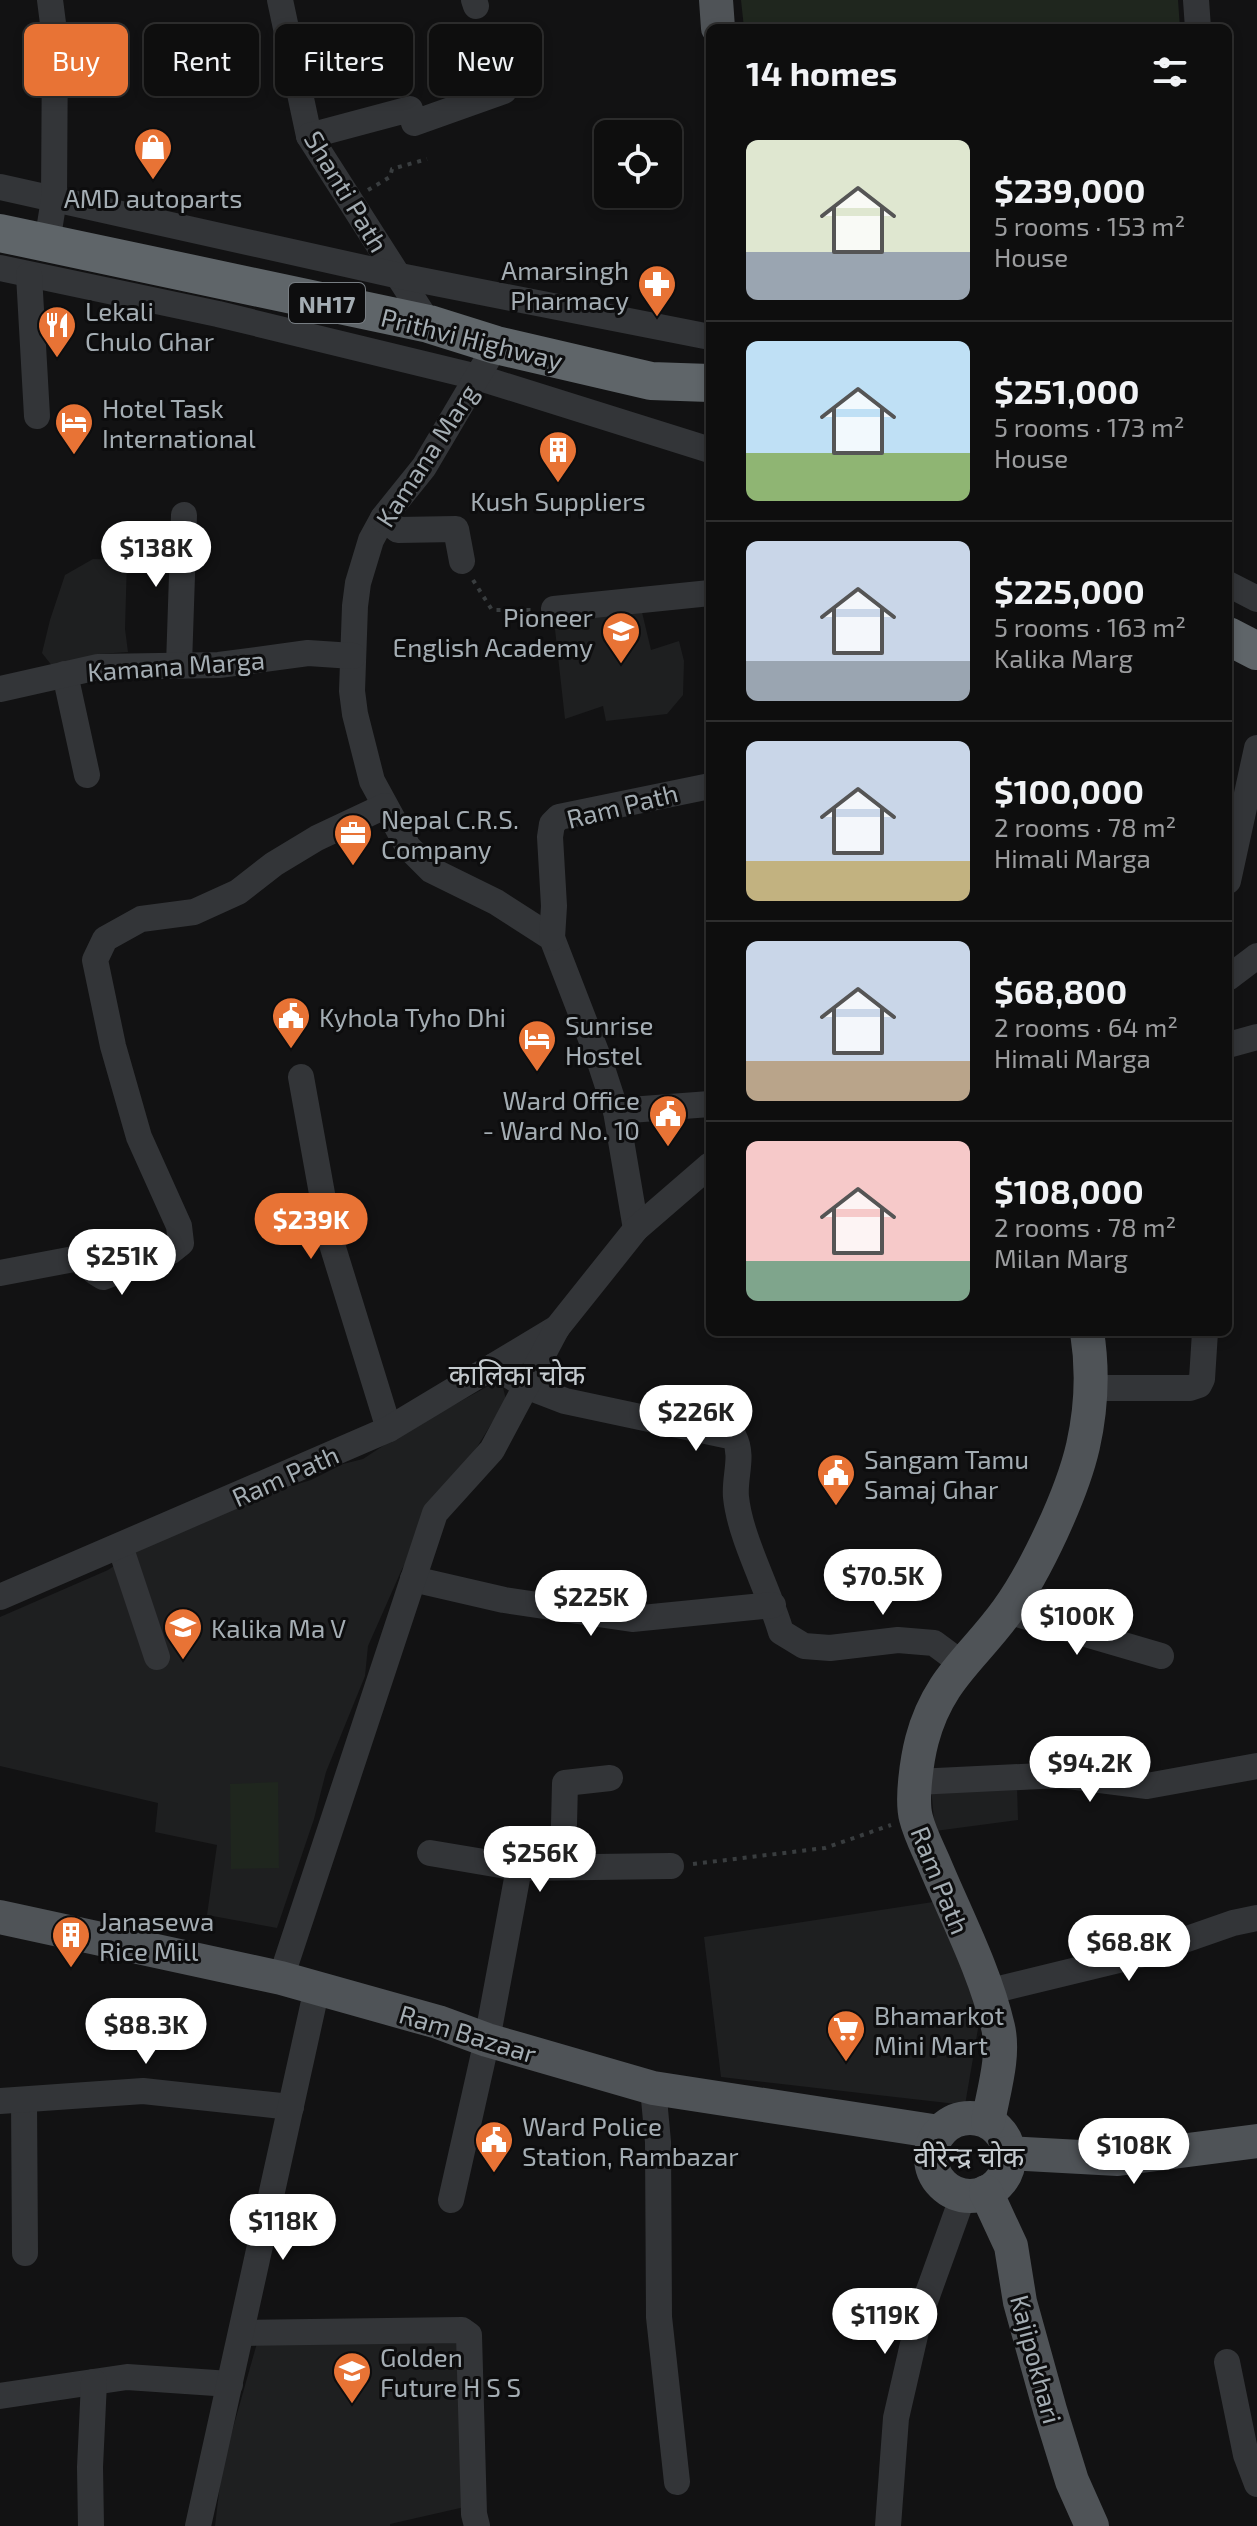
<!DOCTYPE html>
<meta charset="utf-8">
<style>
body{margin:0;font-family:"Exo 2","Noto Sans Devanagari",sans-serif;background:#171717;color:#f1f3f6;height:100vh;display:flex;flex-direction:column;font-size:30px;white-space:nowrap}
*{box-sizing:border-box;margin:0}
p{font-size:26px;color:#9b9c9e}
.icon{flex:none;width:44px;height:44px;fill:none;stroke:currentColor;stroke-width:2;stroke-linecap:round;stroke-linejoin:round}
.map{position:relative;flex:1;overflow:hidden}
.sheet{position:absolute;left:706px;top:24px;width:526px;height:1312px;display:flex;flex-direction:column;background:#0e0e0e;border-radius:12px;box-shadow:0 4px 12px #0003,0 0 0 2px #2e2e2e}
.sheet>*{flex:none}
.guide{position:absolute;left:24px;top:24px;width:562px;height:72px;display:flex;gap:16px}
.buttons{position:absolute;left:594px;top:120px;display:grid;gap:16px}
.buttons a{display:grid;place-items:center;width:88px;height:88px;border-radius:12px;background:#0e0e0e;box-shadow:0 4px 12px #0003,0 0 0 2px #2e2e2e;font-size:40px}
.price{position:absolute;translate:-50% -68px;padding:0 18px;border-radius:28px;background:#fff;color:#222;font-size:26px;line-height:52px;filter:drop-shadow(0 2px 4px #0008)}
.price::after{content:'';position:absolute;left:50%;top:48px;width:24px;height:18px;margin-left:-12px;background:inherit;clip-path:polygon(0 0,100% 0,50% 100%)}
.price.on{background:#e87335;color:#fff}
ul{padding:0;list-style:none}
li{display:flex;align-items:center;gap:24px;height:200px;padding:0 40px}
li+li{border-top:2px solid #2e2e2e}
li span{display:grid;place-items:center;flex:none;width:224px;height:160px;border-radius:12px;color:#555}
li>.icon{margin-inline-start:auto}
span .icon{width:96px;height:96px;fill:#fffc;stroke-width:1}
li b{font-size:34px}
h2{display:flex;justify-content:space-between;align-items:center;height:96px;padding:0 40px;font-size:34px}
.chip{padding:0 28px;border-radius:12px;background:#0e0e0e;box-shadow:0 4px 12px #0003,0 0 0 2px #2e2e2e;font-size:28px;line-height:72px}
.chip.on{background:#e87335;color:#fff}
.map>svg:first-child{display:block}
.built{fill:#1e1f20}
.green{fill:#1f261e}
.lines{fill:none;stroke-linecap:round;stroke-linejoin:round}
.path{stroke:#393d3f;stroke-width:4;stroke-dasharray:4 6;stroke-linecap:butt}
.minor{stroke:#333538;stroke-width:26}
.major{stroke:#4f5357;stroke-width:34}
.highway{stroke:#5f6569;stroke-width:38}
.labels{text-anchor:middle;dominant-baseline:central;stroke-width:6;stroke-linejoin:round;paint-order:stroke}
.shield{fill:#0d0d0e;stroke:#777d82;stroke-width:2}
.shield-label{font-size:24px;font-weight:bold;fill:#a4adb3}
.street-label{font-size:26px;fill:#a4adb3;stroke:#0d0d0e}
.poi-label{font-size:26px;fill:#a4adb3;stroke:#0d0d0e;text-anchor:start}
.neighbourhood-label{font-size:28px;fill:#c5cbcf;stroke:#0d0d0e}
</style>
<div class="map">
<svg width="1257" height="2526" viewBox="0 0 1257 2526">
<rect width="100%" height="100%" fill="#121213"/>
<g class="built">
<path d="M93 559 127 560 125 629 128 652 100 654 53 667 42 653 50 620 65 575Z"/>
<path d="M641 608 651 650 679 641 684 661 683 695 667 714 606 721 603 706 565 719 554 620Z"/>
<path d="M501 1379 506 1400 402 1569 368 1646 365 1676 326 1772 314 1819 277 1928 207 1915 217 1845 155 1832 158 1803 0 1766V1617L108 1570 141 1548 199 1525 265 1494 311 1480 343 1464 363 1459 401 1434Z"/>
<path d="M1017 1786 1018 1820 935 1831 931 1787Z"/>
<path d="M933 1902 981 2011 965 2105 721 2077 704 1937Z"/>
<path d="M462 2340 469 2506 390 2524V2526H215L222 2467 257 2343Z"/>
</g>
<g class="green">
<path d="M741 0H1178L1180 28H744Z"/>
<path d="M278 1782 279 1868 231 1869 230 1784Z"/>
</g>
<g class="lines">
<g class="path">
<path d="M368 190 390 177 392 169 427 159"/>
<path d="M473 580 492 610H531"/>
<path d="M693 1864 825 1848 891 1825"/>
</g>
<g class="minor">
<path d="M280 0 309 136 429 324"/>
<path d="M474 0 476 6"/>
<path d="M1196 0 1198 28"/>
<path d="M309 136 410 109 414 123 504 91"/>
<path d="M0 187 400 276 710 337"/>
<path d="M47 243 54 199 55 39 50 0"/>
<path d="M0 268 218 314 477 377 710 450"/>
<path d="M29 275 37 416"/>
<path d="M496 345 424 467 383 518 371 540 358 583 355 606 352 691 355 714 372 781 408 847 431 870 496 902 552 938 600 1062 616 1111 636 1229"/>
<path d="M383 518 398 530 456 529 462 561"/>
<path d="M1228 584 1257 599"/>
<path d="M554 609 710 593"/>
<path d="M179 665 184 515"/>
<path d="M65 674 87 775"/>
<path d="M0 689 98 667 219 665 308 653 353 656"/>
<path d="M1228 881 1257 748"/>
<path d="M552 938 554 906 550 837 552 824 559 817 710 786"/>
<path d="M1228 978 1257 956"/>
<path d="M1228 1045 1257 1037"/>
<path d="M301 1077 330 1238 389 1429"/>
<path d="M616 1111 710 1104"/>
<path d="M0 1273 74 1259 87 1260 95 1272 103 1277 171 1251 181 1243 179 1226 139 1137 113 1046 95 960 105 939 141 919 194 912 238 892 274 864 317 838 385 806"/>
<path d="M494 1366 526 1386 565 1401 734 1437C744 1456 734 1477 736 1497 740 1538 769 1590 781 1632L804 1646 830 1648 898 1640 934 1643 961 1663"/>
<path d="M1091 1388H1190L1199 1385 1202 1379 1205 1332"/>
<path d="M120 1546 157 1657"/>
<path d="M413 1579 504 1600 632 1619 773 1605"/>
<path d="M0 1597 389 1429 557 1328"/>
<path d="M1007 1611 1161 1656"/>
<path d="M916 1782 1061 1775 1147 1786 1257 1766"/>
<path d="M430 1853 519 1868 487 2040 451 2200"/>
<path d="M563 1867 565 1783 610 1778"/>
<path d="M519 1868 671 1866"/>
<path d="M281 1978 435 1513 492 1450 557 1328 636 1229 710 1165"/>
<path d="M987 1992 1147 1953 1233 1923 1257 1918"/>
<path d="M653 2088 658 2142 659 2317 677 2482"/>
<path d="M24 2100 25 2253"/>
<path d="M0 2101 143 2091 291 2107"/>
<path d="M242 2333 462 2330 469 2335 474 2514 477 2526"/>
<path d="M1227 2362 1246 2455 1257 2484"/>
<path d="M0 2396 127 2377 230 2384"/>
<path d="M91 2526 90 2467 94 2382"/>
<path d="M198 2526 317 1988"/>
<path d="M888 2526 896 2418 919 2318 959 2207 957 2193"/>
</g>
<g class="major">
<path d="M716 0 718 28"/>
<path d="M0 1917 281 1978 438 2022 487 2040 653 2088 939 2132"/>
<circle cx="970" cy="2157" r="39"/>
<path d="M988 2122C993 2093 1005 2056 998 2027 985 1971 956 1916 934 1863 928 1849 920 1834 916 1818 911 1800 917 1759 922 1740 938 1679 973 1658 1007 1611 1036 1571 1072 1494 1083 1446 1091 1410 1093 1369 1087 1332"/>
<path d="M1008 2153 1118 2159 1257 2141"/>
<path d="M986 2192 1011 2246 1020 2302 1050 2410 1072 2481 1092 2526"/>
</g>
<g class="highway">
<path d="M0 233 429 324 496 345 651 381 710 383"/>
<path d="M1228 636 1257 651"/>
</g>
</g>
<defs>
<symbol id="shop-pin" viewBox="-11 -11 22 30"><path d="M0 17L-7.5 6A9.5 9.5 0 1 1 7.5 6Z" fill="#e87335" stroke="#0d0d0e"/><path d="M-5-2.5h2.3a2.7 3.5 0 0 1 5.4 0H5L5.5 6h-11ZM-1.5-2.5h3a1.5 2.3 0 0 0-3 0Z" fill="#fff"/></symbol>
<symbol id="pharmacy-pin" viewBox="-11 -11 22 30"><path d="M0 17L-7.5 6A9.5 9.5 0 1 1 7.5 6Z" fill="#e87335" stroke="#0d0d0e"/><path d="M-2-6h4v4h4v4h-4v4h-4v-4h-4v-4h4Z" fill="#fff"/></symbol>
<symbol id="restaurant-pin" viewBox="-11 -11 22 30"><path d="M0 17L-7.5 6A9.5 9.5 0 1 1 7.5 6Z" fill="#e87335" stroke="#0d0d0e"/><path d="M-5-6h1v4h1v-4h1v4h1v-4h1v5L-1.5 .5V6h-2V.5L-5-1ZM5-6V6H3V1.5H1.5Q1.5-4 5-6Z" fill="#fff"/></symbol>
<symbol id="hotel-pin" viewBox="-11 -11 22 30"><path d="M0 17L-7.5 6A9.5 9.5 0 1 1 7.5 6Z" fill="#e87335" stroke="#0d0d0e"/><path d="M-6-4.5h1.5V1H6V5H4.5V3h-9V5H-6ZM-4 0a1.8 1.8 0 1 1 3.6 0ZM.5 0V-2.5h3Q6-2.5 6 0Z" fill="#fff"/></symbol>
<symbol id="building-pin" viewBox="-11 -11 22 30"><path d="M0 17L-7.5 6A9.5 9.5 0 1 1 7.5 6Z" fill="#e87335" stroke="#0d0d0e"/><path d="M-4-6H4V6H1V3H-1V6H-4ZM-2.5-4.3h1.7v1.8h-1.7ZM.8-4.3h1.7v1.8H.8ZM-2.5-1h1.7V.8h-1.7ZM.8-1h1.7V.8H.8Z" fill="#fff"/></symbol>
<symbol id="school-pin" viewBox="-11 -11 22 30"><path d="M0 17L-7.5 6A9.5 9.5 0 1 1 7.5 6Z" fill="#e87335" stroke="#0d0d0e"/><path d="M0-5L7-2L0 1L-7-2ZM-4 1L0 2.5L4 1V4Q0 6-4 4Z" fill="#fff"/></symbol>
<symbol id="office-pin" viewBox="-11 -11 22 30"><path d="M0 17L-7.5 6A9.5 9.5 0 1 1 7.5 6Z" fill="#e87335" stroke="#0d0d0e"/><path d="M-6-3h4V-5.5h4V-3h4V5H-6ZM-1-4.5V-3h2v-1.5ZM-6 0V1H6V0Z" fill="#fff"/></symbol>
<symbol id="civic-pin" viewBox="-11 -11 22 30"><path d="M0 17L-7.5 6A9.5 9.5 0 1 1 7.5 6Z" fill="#e87335" stroke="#0d0d0e"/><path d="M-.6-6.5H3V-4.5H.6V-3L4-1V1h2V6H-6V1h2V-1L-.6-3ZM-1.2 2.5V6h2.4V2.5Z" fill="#fff"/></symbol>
<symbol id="supermarket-pin" viewBox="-11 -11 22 30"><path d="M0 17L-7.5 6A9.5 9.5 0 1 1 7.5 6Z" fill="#e87335" stroke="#0d0d0e"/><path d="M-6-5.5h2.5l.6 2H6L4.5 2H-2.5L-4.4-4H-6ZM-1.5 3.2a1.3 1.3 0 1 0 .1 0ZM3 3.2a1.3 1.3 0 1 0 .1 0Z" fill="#fff"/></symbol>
</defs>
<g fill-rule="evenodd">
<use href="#shop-pin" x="131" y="125" width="44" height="60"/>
<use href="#pharmacy-pin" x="635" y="262" width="44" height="60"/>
<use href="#restaurant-pin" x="35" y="303" width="44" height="60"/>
<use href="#hotel-pin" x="52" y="400" width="44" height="60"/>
<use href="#building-pin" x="536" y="428" width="44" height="60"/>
<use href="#school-pin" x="599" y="609" width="44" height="60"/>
<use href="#office-pin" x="331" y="811" width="44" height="60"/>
<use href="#civic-pin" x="269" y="994" width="44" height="60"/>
<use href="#hotel-pin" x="515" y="1017" width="44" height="60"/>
<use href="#civic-pin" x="646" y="1092" width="44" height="60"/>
<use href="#civic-pin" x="814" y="1451" width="44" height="60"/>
<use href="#school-pin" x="161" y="1605" width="44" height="60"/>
<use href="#building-pin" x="49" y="1913" width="44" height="60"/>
<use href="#supermarket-pin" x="824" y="2007" width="44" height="60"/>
<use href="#civic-pin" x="472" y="2118" width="44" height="60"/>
<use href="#school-pin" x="330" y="2349" width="44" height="60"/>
</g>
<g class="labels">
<rect class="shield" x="289" y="283" width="76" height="40" rx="6"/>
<g class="shield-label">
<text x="327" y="303">NH17</text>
</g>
<g class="street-label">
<text transform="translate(347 191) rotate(59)">Shanti Path</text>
<text transform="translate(472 338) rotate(14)">Prithvi Highway</text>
<text transform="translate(426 455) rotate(-57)">Kamana Marg</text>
<text transform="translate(176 665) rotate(-4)">Kamana Marga</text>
<text transform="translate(622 805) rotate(-14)">Ram Path</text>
<text transform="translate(285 1475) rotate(-24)">Ram Path</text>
<text transform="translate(941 1880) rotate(68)">Ram Path</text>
<text transform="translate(468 2033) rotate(17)">Ram Bazaar</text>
<text transform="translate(1037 2359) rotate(75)">Kajipokhari</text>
</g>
<g class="poi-label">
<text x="153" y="197" text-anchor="middle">AMD autoparts</text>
<text x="629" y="269" text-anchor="end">Amarsingh<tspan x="629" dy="30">Pharmacy</tspan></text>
<text x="85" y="310">Lekali<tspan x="85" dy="30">Chulo Ghar</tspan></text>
<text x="102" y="407">Hotel Task<tspan x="102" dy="30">International</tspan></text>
<text x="558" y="500" text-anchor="middle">Kush Suppliers</text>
<text x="593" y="616" text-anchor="end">Pioneer<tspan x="593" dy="30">English Academy</tspan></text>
<text x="381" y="818">Nepal C.R.S.<tspan x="381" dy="30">Company</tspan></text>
<text x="319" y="1016">Kyhola Tyho Dhi</text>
<text x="565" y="1024">Sunrise<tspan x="565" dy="30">Hostel</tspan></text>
<text x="640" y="1099" text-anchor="end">Ward Office<tspan x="640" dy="30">- Ward No. 10</tspan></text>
<text x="864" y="1458">Sangam Tamu<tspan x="864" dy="30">Samaj Ghar</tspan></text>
<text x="211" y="1627">Kalika Ma V</text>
<text x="99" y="1920">Janasewa<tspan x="99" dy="30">Rice Mill</tspan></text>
<text x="874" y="2014">Bhamarkot<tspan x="874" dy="30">Mini Mart</tspan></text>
<text x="522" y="2125">Ward Police<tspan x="522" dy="30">Station, Rambazar</tspan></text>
<text x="380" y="2356">Golden<tspan x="380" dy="30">Future H S S</tspan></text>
</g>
<g class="neighbourhood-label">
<text x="517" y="1374">कालिका चोक</text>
<text x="969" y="2156">वीरेन्द्र चोक</text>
</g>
</g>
</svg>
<div class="buttons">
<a><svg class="icon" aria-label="locate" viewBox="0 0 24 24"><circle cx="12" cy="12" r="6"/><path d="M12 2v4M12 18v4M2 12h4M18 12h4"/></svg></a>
</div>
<b class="price" style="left:156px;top:589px">$138K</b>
<b class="price on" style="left:311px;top:1261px">$239K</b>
<b class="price" style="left:122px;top:1297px">$251K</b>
<b class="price" style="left:696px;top:1453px">$226K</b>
<b class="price" style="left:883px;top:1617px">$70.5K</b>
<b class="price" style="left:591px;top:1638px">$225K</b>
<b class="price" style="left:1077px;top:1657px">$100K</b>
<b class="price" style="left:1090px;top:1804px">$94.2K</b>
<b class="price" style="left:540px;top:1894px">$256K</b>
<b class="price" style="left:1129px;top:1983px">$68.8K</b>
<b class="price" style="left:146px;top:2066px">$88.3K</b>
<b class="price" style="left:1134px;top:2186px">$108K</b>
<b class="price" style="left:283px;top:2262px">$118K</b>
<b class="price" style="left:885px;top:2356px">$119K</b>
<div class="guide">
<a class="chip on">Buy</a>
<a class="chip">Rent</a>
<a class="chip">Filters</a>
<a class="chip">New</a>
</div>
<section class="sheet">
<h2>14 homes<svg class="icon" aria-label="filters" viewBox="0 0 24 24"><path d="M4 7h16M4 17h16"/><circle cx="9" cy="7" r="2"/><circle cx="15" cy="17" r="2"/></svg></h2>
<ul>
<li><span style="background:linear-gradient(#dfe7d0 70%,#9aa5b1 0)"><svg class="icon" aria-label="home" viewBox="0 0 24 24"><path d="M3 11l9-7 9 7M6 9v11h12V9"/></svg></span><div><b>$239,000</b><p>5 rooms · 153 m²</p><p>House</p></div></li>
<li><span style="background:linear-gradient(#bfe0f5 70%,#8fb573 0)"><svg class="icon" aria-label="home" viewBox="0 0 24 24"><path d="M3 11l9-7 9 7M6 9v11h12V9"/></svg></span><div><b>$251,000</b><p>5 rooms · 173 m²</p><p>House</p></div></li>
<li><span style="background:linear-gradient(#c9d6e8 75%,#9aa5b1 0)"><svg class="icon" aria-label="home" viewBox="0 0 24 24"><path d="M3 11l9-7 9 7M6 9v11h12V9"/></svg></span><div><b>$225,000</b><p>5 rooms · 163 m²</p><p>Kalika Marg</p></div></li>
<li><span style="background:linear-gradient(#c9d6e8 75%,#c2b280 0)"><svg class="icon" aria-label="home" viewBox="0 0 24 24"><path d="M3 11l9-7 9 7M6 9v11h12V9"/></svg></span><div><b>$100,000</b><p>2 rooms · 78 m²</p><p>Himali Marga</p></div></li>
<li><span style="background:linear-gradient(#c9d6e8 75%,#b9a48a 0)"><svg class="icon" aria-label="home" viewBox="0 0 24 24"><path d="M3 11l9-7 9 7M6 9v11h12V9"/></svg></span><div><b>$68,800</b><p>2 rooms · 64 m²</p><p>Himali Marga</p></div></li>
<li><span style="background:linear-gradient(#f6c9c9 75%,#7fa58c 0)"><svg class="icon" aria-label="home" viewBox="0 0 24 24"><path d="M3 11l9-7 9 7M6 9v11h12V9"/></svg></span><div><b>$108,000</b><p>2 rooms · 78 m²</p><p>Milan Marg</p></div></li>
</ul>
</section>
</div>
